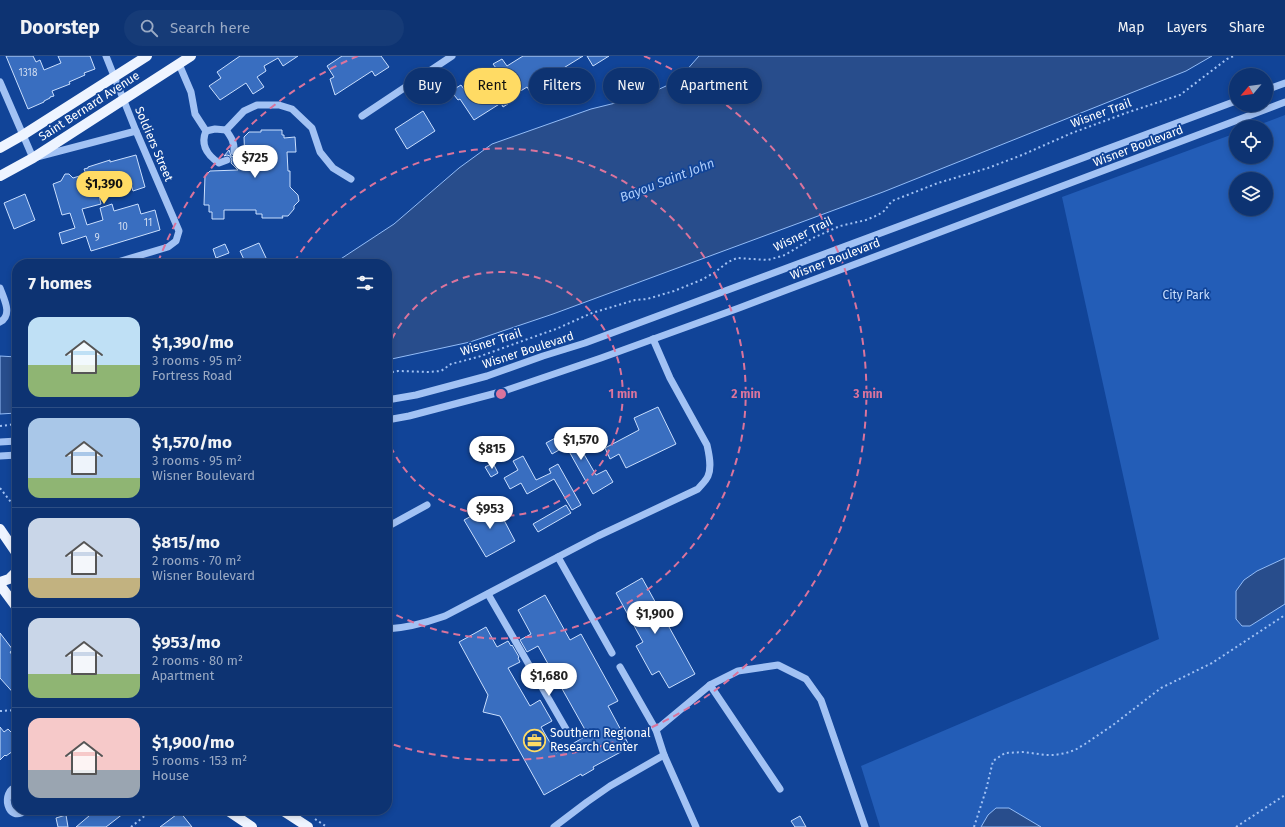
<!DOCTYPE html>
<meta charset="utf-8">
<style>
body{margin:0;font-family:"Fira Sans",sans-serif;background:#163b77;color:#f1f3f6;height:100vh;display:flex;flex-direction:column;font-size:15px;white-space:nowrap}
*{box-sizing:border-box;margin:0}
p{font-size:13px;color:#9aaac4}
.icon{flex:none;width:22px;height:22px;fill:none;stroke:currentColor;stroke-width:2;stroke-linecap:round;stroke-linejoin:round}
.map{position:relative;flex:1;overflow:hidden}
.sheet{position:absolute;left:12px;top:203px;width:380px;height:556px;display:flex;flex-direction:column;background:#0d3372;border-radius:16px;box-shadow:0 2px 6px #0003,0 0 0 1px #2d4e84}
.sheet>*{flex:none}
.banner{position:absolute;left:404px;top:12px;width:380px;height:36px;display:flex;gap:8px}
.needle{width:26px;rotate:241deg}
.buttons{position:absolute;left:1229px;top:12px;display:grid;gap:8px}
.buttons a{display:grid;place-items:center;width:44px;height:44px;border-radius:50%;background:#0d3372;box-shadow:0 2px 6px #0003,0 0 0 1px #2d4e84;font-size:20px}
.price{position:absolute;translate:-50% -34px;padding:0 9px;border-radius:14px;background:#fff;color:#222;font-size:13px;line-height:26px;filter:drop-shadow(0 1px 2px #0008)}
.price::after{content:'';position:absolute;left:50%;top:24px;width:12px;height:9px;margin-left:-6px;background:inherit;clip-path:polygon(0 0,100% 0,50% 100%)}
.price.on{background:#ffdb64;color:#111}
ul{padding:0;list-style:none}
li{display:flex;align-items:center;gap:12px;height:100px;padding:0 16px}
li+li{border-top:1px solid #2d4e84}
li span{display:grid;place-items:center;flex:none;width:112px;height:80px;border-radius:12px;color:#555}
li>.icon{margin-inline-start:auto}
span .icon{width:48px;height:48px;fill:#fffc;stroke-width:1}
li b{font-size:17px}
h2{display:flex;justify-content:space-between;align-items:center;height:48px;padding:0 16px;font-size:17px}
.tag{padding:0 14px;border-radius:18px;background:#0d3372;box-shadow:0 2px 6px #0003,0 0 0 1px #2d4e84;font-size:14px;line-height:36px}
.tag.on{background:#ffdb64;color:#111}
header{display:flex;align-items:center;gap:24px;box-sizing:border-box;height:56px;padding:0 20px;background:#0d3372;border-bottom:1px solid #2d4e84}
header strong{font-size:19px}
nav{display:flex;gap:22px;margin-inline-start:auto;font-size:14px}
.search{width:280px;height:36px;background:#163b77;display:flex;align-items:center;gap:10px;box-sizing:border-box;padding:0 14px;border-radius:22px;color:#9aaac4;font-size:15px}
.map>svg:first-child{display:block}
.green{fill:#235db7;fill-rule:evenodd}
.water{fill:#284d8c;stroke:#93bcf7}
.building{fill:#396ec0;stroke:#cadffe}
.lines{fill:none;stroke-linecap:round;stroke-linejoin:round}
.path{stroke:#a2c2f4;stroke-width:2;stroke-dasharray:2 3;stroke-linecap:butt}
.minor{stroke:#a2c2f4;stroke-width:7}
.major{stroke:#eef4ff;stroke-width:10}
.ring{fill:none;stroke:#da749d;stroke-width:2;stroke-dasharray:7 5}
.labels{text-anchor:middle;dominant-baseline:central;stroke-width:3.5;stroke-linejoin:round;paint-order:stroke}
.number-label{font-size:10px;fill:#cedbef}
.street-label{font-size:12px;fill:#fff;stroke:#114498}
.park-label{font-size:12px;fill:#cadffe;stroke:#114498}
.poi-label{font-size:12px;fill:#fff;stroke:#114498;text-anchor:start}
.water-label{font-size:13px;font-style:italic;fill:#aecdfb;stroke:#114498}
.centre{fill:#da749d;stroke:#114498;stroke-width:2}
.ring-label{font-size:12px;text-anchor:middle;font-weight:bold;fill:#da749d;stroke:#114498;stroke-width:3.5;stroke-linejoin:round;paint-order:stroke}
</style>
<header>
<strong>Doorstep</strong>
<div class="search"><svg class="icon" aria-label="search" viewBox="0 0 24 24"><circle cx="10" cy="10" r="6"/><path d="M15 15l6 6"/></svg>Search here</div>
<nav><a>Map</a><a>Layers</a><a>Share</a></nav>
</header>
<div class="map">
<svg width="1285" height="771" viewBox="0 0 1285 771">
<rect width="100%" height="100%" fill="#114498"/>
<path class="green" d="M1285 59V771H880L861 710 1159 583 1062 141 1236 77V101H1266V71H1253ZM1236 123H1266V153H1236Z"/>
<g class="water">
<path d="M699 0H1212L1186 15 883 136 553 258 470 286 387 304V208H333L394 168 459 112 492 88 591 53 644 40 677 25Z"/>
<path d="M0 300 17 301V357L0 358Z"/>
<path d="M1285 502V548L1250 570H1242L1236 563V535L1244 524 1257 515Z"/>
<path d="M996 752H1009L1041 771H981L988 759Z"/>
</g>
<g class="building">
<path d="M6 0H33L36 6 40 4 44 14 61 7 58 0H90L95 13 84 17 85 19 69 26 70 28 52 35 54 40 50 41V42L44 45V46L28 53Z"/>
<path d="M240 0H298L283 10 278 2 264 10 266 15 257 21 264 31 253 38 246 27 220 44 209 30 221 22 217 16Z"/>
<path d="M342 0H381L389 11 375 20 372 15 335 39 330 23 334 21 327 10Z"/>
<path d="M523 0H583L549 21 552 25 541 32 545 36 535 43 527 31 511 41 514 44 503 51 501 47 474 64 460 43 458 44 451 35 461 29 466 36 499 16 493 8 502 3 507 10Z"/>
<path d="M587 0H609L593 10Z"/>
<path d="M423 55 435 75 407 93 395 73Z"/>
<path d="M261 74H282V79H284V82L295 81 296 96H287L288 115H290V131L298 139 299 145 294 150V153L288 160H282L283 162H262V158H256V154H224V163H212V156H209V149H204L205 120 210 115 238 114 231 107 232 104 230 100 227 99 224 100 229 94 231 100 234 101 237 100 245 106 244 81 249 76H261Z"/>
<path d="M136 99 145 131 133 135 130 125 98 135 101 148 82 153 87 169 103 164 100 152 112 148 114 155 138 148 141 158 155 154 160 174 91 195 86 180 62 188 59 177 75 172 70 157 62 159 53 128 61 125 65 118H69L73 122 86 118 84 113 88 112V111L110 104V106Z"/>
<path d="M25 138 35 164 14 173 4 147Z"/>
<path d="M259 187 267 204 258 208H246L240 195Z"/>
<path d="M225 188 229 197 216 202 213 193Z"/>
<path d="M658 351 676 388 626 412 619 398 610 403 605 392 639 374 634 362Z"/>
<path d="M570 374 596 419 606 414 613 426 593 438 566 390 552 398 546 387Z"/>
<path d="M523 400 536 424 551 417 549 413 558 408 581 449 572 454 554 423 527 438 521 427 510 433 504 422 518 414 513 405Z"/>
<path d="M493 407 498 417 491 421 485 411Z"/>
<path d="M495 447 515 485 486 501 464 464Z"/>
<path d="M566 449 571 457 538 476 533 468Z"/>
<path d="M642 522 695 618 669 632 659 615 652 619 636 590 643 586 616 537Z"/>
<path d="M545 539 570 584 581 578 618 645 608 650 630 691 593 711 594 713 582 720 581 718 544 739 500 660 483 656 488 639 459 586 486 571 497 591 508 585 511 590 512 589 519 601 518 602 520 606 508 612 530 650 540 644 552 665 541 671 556 697 588 679 538 590 527 596 520 584 531 578 518 554Z"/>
<path d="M0 577 13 594 10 596 17 606V641L0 622Z"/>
<path d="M0 671 4 676 8 673 17 682V688L12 693 13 695 6 700 5 699 0 704Z"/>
<path d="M96 754H128L106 771H76Z"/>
<path d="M180 756 192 771H160Z"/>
<path d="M66 759 68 771H58L56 762Z"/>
<path d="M800 760 806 771H795L791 765Z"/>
</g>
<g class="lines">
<g class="path">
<path d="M387 317 398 315 429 316 441 315 451 308 478 301 539 279 556 273 592 257 635 244 647 243 674 235 701 224 714 217 728 206 737 202 768 204 785 199 813 182 840 170 866 164 878 159 884 155 892 145 938 127 988 112 1022 99 1072 77 1126 57 1180 39 1227 3 1234 0"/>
<path d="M0 370 17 368"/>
<path d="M0 432 17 454"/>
<path d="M0 655 17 654"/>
<path d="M315 763 327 771"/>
<path d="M131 771 152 754"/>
<path d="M974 771 986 734 993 705 1005 697 1024 696 1045 699H1055L1066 697 1075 694 1085 688 1113 669 1161 632 1212 607 1285 559"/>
<path d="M1236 771 1285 739"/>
</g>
<g class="minor">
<path d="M106 0 136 75 179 175 176 185 168 191 111 208"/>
<path d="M179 8 191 36 195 58 206 75 215 73 226 74 244 55 257 49H279L292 53 312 72 320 96 333 112 351 123"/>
<path d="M0 26 33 102 136 75"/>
<path d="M1266 34 1285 27"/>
<path d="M362 60 452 0"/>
<path d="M226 74C231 81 235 87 234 96"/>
<path d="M206 75C200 89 207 99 219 107L227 104"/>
<path d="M0 232C4 243 13 259 0 266"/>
<path d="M387 344 416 339 487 320 543 300 585 287 1236 45"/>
<path d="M387 364 409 360 504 335 601 302 739 252 1285 46"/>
<path d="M0 386 17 385"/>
<path d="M0 400 17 399"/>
<path d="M387 471 427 449"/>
<path d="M558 501 612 597"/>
<path d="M488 538 566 673"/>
<path d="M387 573C407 572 425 567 445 560L598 480 698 433C701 429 706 425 708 420 712 411 709 398 707 389L670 322 653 283"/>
<path d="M620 611 656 674"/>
<path d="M710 629 738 615 778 609 806 623 821 644 865 771"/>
<path d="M664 699 696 771"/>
<path d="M17 731C0 734 7 769 26 754"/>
<path d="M554 771 587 746 610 730 664 699 656 674 710 629 780 733"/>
</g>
<g class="major">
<path d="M0 92 23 79 147 0"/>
<path d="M0 120 33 102 191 0"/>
<path d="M0 473 17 498"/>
<path d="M0 526 9 523 17 515"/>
<path d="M0 529 17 552"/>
<path d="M227 754 252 771"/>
<path d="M282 754 308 771"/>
</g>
</g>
<g class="ring">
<path d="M387 294A122 122 0 1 1 387 382"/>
<path d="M294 206A245 245 0 1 1 388 555"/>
<path d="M158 206A367 367 0 0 1 358 0M644 0A367 367 0 0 1 388 687"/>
</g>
<defs>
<symbol id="office-ring" viewBox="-11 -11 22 22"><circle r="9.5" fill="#114498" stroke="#ffdb64" stroke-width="1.5"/><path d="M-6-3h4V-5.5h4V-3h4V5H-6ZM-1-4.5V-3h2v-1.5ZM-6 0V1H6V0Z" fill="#ffdb64"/></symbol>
</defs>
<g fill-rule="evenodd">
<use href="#office-ring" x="522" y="672" width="25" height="25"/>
</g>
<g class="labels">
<g class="number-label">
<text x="28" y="17">1318</text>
<text x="148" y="167">11</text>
<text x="123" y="171">10</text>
<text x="97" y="182">9</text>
</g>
<g class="street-label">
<text transform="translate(89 50) rotate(-33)">Saint Bernard Avenue</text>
<text transform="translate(1101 57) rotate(-20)">Wisner Trail</text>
<text transform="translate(154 88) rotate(67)">Soldiers Street</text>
<text transform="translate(1138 90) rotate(-21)">Wisner Boulevard</text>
<text transform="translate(803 178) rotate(-26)">Wisner Trail</text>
<text transform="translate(835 203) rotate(-21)">Wisner Boulevard</text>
<text transform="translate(491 286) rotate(-18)">Wisner Trail</text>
<text transform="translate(528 294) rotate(-18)">Wisner Boulevard</text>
</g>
<g class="park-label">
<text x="1186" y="239">City Park</text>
</g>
<g class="poi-label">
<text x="550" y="677">Southern Regional<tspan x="550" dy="14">Research Center</tspan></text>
</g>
<g class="water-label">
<text transform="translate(667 124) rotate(-21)">Bayou Saint John</text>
</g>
</g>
<circle cx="501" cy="338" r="6" class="centre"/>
<g class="ring-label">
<text x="623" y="342">1 min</text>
<text x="746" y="342">2 min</text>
<text x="868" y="342">3 min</text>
</g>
</svg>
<div class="buttons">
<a><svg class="needle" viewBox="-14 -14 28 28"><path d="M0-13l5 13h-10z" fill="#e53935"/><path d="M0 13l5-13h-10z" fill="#9aaac4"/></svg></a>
<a><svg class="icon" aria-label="locate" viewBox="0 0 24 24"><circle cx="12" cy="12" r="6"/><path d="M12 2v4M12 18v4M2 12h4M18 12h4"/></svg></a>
<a><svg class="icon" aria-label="layers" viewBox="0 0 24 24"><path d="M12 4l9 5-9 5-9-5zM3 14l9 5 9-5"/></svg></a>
</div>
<b class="price" style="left:255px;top:123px">$725</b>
<b class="price on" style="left:104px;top:149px">$1,390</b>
<b class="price" style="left:581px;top:405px">$1,570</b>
<b class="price" style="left:492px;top:414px">$815</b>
<b class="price" style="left:490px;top:474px">$953</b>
<b class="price" style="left:655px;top:579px">$1,900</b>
<b class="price" style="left:549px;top:641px">$1,680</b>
<div class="banner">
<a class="tag">Buy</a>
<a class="tag on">Rent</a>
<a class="tag">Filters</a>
<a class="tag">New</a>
<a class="tag">Apartment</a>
</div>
<section class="sheet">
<h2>7 homes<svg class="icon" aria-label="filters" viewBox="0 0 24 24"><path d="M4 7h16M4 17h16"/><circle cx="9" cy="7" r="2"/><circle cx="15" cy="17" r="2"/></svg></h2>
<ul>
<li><span style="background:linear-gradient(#bfe0f5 60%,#8fb573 0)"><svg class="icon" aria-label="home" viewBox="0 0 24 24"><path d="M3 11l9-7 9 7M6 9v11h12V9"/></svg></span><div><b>$1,390/mo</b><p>3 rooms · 95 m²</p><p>Fortress Road</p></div></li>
<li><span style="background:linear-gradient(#a9c7e8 75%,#8fb573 0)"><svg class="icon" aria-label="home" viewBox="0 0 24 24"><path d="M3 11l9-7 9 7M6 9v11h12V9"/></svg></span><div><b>$1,570/mo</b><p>3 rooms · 95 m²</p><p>Wisner Boulevard</p></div></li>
<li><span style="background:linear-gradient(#c9d6e8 75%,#c2b280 0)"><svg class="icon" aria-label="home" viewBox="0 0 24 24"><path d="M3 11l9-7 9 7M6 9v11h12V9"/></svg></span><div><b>$815/mo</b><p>2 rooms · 70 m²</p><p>Wisner Boulevard</p></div></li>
<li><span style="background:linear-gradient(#c9d6e8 70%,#8fb573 0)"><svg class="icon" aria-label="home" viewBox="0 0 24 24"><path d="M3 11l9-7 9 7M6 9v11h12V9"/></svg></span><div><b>$953/mo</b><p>2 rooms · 80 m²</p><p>Apartment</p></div></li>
<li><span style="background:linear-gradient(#f6c9c9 65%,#9aa5b1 0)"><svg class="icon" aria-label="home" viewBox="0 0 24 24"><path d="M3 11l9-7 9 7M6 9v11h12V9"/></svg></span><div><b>$1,900/mo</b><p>5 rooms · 153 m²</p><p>House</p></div></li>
</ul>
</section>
</div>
